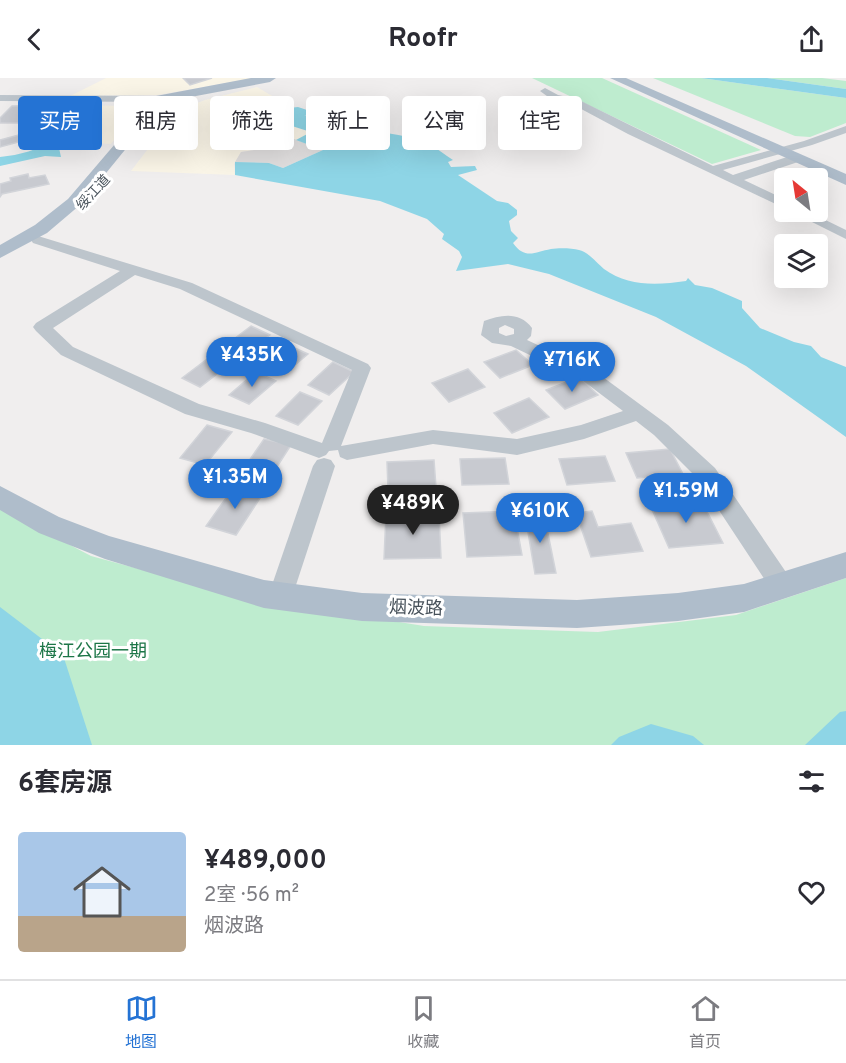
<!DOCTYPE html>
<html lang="zh">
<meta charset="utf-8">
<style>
body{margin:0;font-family:Overpass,"Noto Sans SC",sans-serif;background:#f2f2f3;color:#2b2b33;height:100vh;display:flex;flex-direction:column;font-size:22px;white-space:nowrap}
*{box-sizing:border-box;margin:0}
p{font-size:20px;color:#7c7c81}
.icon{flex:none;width:33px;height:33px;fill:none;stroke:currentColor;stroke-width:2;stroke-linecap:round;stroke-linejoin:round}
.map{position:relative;height:667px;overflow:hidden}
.details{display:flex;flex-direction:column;background:#fff;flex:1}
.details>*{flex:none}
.banner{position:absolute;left:18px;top:18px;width:810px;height:54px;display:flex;gap:12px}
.needle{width:39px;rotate:330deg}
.buttons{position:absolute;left:774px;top:90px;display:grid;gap:12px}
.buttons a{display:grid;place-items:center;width:54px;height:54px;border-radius:6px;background:#fff;box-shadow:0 6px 24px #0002;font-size:30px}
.price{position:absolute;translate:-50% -51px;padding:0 14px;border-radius:21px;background:#2473d4;color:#fff;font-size:20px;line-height:39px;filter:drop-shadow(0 2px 3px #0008)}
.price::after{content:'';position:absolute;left:50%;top:36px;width:18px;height:14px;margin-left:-9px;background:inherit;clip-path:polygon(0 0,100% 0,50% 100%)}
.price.on{background:#222;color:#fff}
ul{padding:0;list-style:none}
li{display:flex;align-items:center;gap:18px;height:150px;padding:0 18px}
li span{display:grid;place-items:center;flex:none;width:168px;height:120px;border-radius:6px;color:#555}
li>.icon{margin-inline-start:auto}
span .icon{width:72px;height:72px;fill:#fffc;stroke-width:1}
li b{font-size:26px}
h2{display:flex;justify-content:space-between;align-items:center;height:72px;padding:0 18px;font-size:26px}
.chip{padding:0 21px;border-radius:6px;background:#fff;box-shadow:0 6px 24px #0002;font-size:21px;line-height:54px}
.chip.on{background:#2473d4;color:#fff}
header{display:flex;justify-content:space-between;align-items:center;height:78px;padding:0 18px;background:#fff;font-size:27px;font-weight:700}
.menu{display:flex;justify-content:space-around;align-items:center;height:84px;border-top:2px solid #e1e1e2;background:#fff;font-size:16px;color:#7c7c81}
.menu a{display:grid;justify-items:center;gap:3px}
.menu .on{color:#2473d4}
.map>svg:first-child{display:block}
.commercial{fill:#faf5e7}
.education{fill:#e1dfdf}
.green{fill:#beeccf}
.water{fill:#8ed5e6}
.building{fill:#c8cad0;stroke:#d2d4d9;stroke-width:1.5}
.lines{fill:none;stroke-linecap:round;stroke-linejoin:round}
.minor{fill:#bdc5cc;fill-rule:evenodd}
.major{fill:#afbdcb;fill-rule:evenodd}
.labels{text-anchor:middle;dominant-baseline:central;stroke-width:6;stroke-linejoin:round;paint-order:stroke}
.far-street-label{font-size:14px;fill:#47515a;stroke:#fff}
.near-street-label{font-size:18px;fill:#47515a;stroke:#fff}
.near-park-label{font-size:18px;fill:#1d7648;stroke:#fff}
</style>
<header><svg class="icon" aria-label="back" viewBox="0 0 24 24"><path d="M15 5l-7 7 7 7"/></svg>Roofr<svg class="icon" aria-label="share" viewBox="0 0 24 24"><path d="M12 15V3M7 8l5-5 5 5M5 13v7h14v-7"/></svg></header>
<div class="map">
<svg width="846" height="667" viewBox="0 0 846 667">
<rect width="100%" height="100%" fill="#f0eeee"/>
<g class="commercial">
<path d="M106 0H254L158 17 70 18Z"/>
<path d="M257 9 284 25 277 27 284 34 278 37 292 48 312 55 296 62 289 59 262 71 241 74 234 86 235 97 131 93 177 33 205 22Z"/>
<path d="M63 27 129 28 137 34 111 66 69 64 65 61H55L56 52 53 46 45 41 36 40 42 37 55 36Z"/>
</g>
<path class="education" d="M289 59 323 72 283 90 269 85 235 84 241 74 262 71Z"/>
<g class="green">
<path d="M532 0H602L761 72 712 86Z"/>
<path d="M653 0H701L846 20V45L810 59 795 58Z"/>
<path d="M767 0H822L846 3V11Z"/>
<path d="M0 430 91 478 243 519 424 548 598 554 736 537 846 500V667H0Z"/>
</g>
<g class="water">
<path d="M701 0H767L846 11V20Z"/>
<path d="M287 24 289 30 298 29 316 35 304 38C318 37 331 33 340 46 366 53 408 56 429 66 437 70 445 77 453 82L448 84 451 89 475 88 477 92 458 97 497 123 508 125 517 132V137L509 143 511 153 518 160 513 165C525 182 535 174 551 171 558 170 572 170 579 172 587 173 598 186 604 191 628 209 658 207 686 203L688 200 695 207 712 210 742 223V230L760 250 794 264 811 268 821 279 846 289V359L746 288 656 239 549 196 508 186 456 193 462 179 459 173 442 161 444 156 427 141 380 123 235 97V84L269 85 283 90 323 72 296 62 311 54 292 48 277 37 284 34 277 27Z"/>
<path d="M55 61H65L69 64 59 70 61 79 45 78 0 88V79C20 77 38 72 55 61Z"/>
<path d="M0 529 63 577 92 667H0Z"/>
<path d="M846 633V667H805L840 634Z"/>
<path d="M651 646 693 658 704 667H611L619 659Z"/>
</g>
<g class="building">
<path d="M183 0H212L190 7Z"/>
<path d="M63 27 55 36 42 37 32 45H0V40L12 28Z"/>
<path d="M26 55 34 57 29 59 33 60 0 69V62Z"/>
<path d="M28 96 29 100 45 97 49 106 2 116 0 119V106L11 103 10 100Z"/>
<path d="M251 248 270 257 241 278 222 270Z"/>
<path d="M288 267 308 276 284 296 264 287Z"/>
<path d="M516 272 533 287 500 300 484 284Z"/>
<path d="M214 276 231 285 200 309 182 300Z"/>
<path d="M333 284 354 294 329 317 308 307Z"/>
<path d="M468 291 485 309 449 324 432 305Z"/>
<path d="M256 294 276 303 249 326 229 317Z"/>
<path d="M579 299 598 317 565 331 546 312Z"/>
<path d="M300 314 322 323 298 347 276 338Z"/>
<path d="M529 320 549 339 512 355 494 335Z"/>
<path d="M207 347 232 354 205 387 180 380Z"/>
<path d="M264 361 291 367 268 403 240 396Z"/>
<path d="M670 371 683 396 637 400 626 375Z"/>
<path d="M605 378 615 403 567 407 559 381Z"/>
<path d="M505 380 509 406 462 407 460 381Z"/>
<path d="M434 382 436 409 388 411 387 384Z"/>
<path d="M236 406 264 414 236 457 206 448Z"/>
<path d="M701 422 723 465 669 470 650 427Z"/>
<path d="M514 433 522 477 467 479 463 435Z"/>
<path d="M592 433 598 449 631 445 643 473 591 479 576 435Z"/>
<path d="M439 435 441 480 384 481 386 436Z"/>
<path d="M525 436H544L556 495 535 496Z"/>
</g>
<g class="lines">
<g class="minor">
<path d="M545 10 558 17 577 21 713 88 804 63 846 48V55L812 67 723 92 733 97 790 78H798V84L744 102 784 121V130L628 56 570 25 551 21 540 13Z"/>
<path d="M0 17 160 18 165 21 160 24 0 23Z"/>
<path d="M792 134H809L846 152V161Z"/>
<path d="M38 158 192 205 368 286 371 290 341 368 433 352 517 361 581 347 623 333 582 302 511 268 492 265 481 257 484 243C501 237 519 233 532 250L531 258 527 262 596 294 668 347 715 390 790 500 787 508 778 511 769 508 699 402 654 357 636 343 584 361 517 377 433 366 347 382 340 379 338 372 329 373 326 377 319 380 251 355 185 336 61 277 36 253 33 249 36 245 120 193 33 165 31 162 33 159ZM135 197 180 211 352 292 322 365 265 345 199 326 73 269 53 250ZM505 247 514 251V256L506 258 499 255V250Z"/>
<path d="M324 380 331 382 335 388 296 507 293 515 284 518 275 515 272 507 313 388 317 382Z"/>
</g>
<g class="major">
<path d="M251 0H276L270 4 164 24 80 127 47 155 0 180V167L35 147 68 121 156 18Z"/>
<path d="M610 0H626L846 96V107Z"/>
<path d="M0 408 59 439 109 458 264 502 362 515 577 522 678 515 744 506 846 474V500L744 534 678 543 577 550 362 543 264 530 105 481 39 455 0 432Z"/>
</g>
</g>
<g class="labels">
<g class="far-street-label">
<text transform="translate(94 115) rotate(-47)">绥江道</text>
</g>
<g class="near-street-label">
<text transform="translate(416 531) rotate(2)">烟波路</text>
</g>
<g class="near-park-label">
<text x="93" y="574">梅江公园一期</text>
</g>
</g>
</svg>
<div class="buttons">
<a><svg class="needle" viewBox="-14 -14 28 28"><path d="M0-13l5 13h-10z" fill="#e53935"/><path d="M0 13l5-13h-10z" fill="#7c7c81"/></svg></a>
<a><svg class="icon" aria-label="layers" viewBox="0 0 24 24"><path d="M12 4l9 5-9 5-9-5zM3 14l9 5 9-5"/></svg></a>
</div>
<b class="price" style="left:252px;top:310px">¥435K</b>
<b class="price" style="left:572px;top:315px">¥716K</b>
<b class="price" style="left:235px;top:432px">¥1.35M</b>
<b class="price" style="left:686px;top:446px">¥1.59M</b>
<b class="price on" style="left:413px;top:458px">¥489K</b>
<b class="price" style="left:540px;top:466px">¥610K</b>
<div class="banner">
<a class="chip on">买房</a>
<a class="chip">租房</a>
<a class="chip">筛选</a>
<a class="chip">新上</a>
<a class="chip">公寓</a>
<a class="chip">住宅</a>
</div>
</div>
<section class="details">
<h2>6套房源<svg class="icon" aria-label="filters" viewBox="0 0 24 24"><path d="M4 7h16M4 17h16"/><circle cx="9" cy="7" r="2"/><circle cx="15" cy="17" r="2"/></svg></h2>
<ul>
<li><span style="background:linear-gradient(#a9c7e8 70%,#b9a48a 0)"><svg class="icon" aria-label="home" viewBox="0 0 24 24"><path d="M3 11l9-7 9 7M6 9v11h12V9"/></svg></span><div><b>¥489,000</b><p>2室 · 56 m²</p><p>烟波路</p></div><svg class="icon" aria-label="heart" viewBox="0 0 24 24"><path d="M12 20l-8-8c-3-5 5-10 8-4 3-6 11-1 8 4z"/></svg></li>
</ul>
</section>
<nav class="menu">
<a class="on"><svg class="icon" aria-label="map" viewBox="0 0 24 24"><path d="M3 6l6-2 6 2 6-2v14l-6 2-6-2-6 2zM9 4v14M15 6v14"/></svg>地图</a>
<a><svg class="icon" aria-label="saved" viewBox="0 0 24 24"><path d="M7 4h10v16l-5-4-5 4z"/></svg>收藏</a>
<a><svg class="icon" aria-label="home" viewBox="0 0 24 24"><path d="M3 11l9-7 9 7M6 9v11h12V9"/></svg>首页</a>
</nav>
